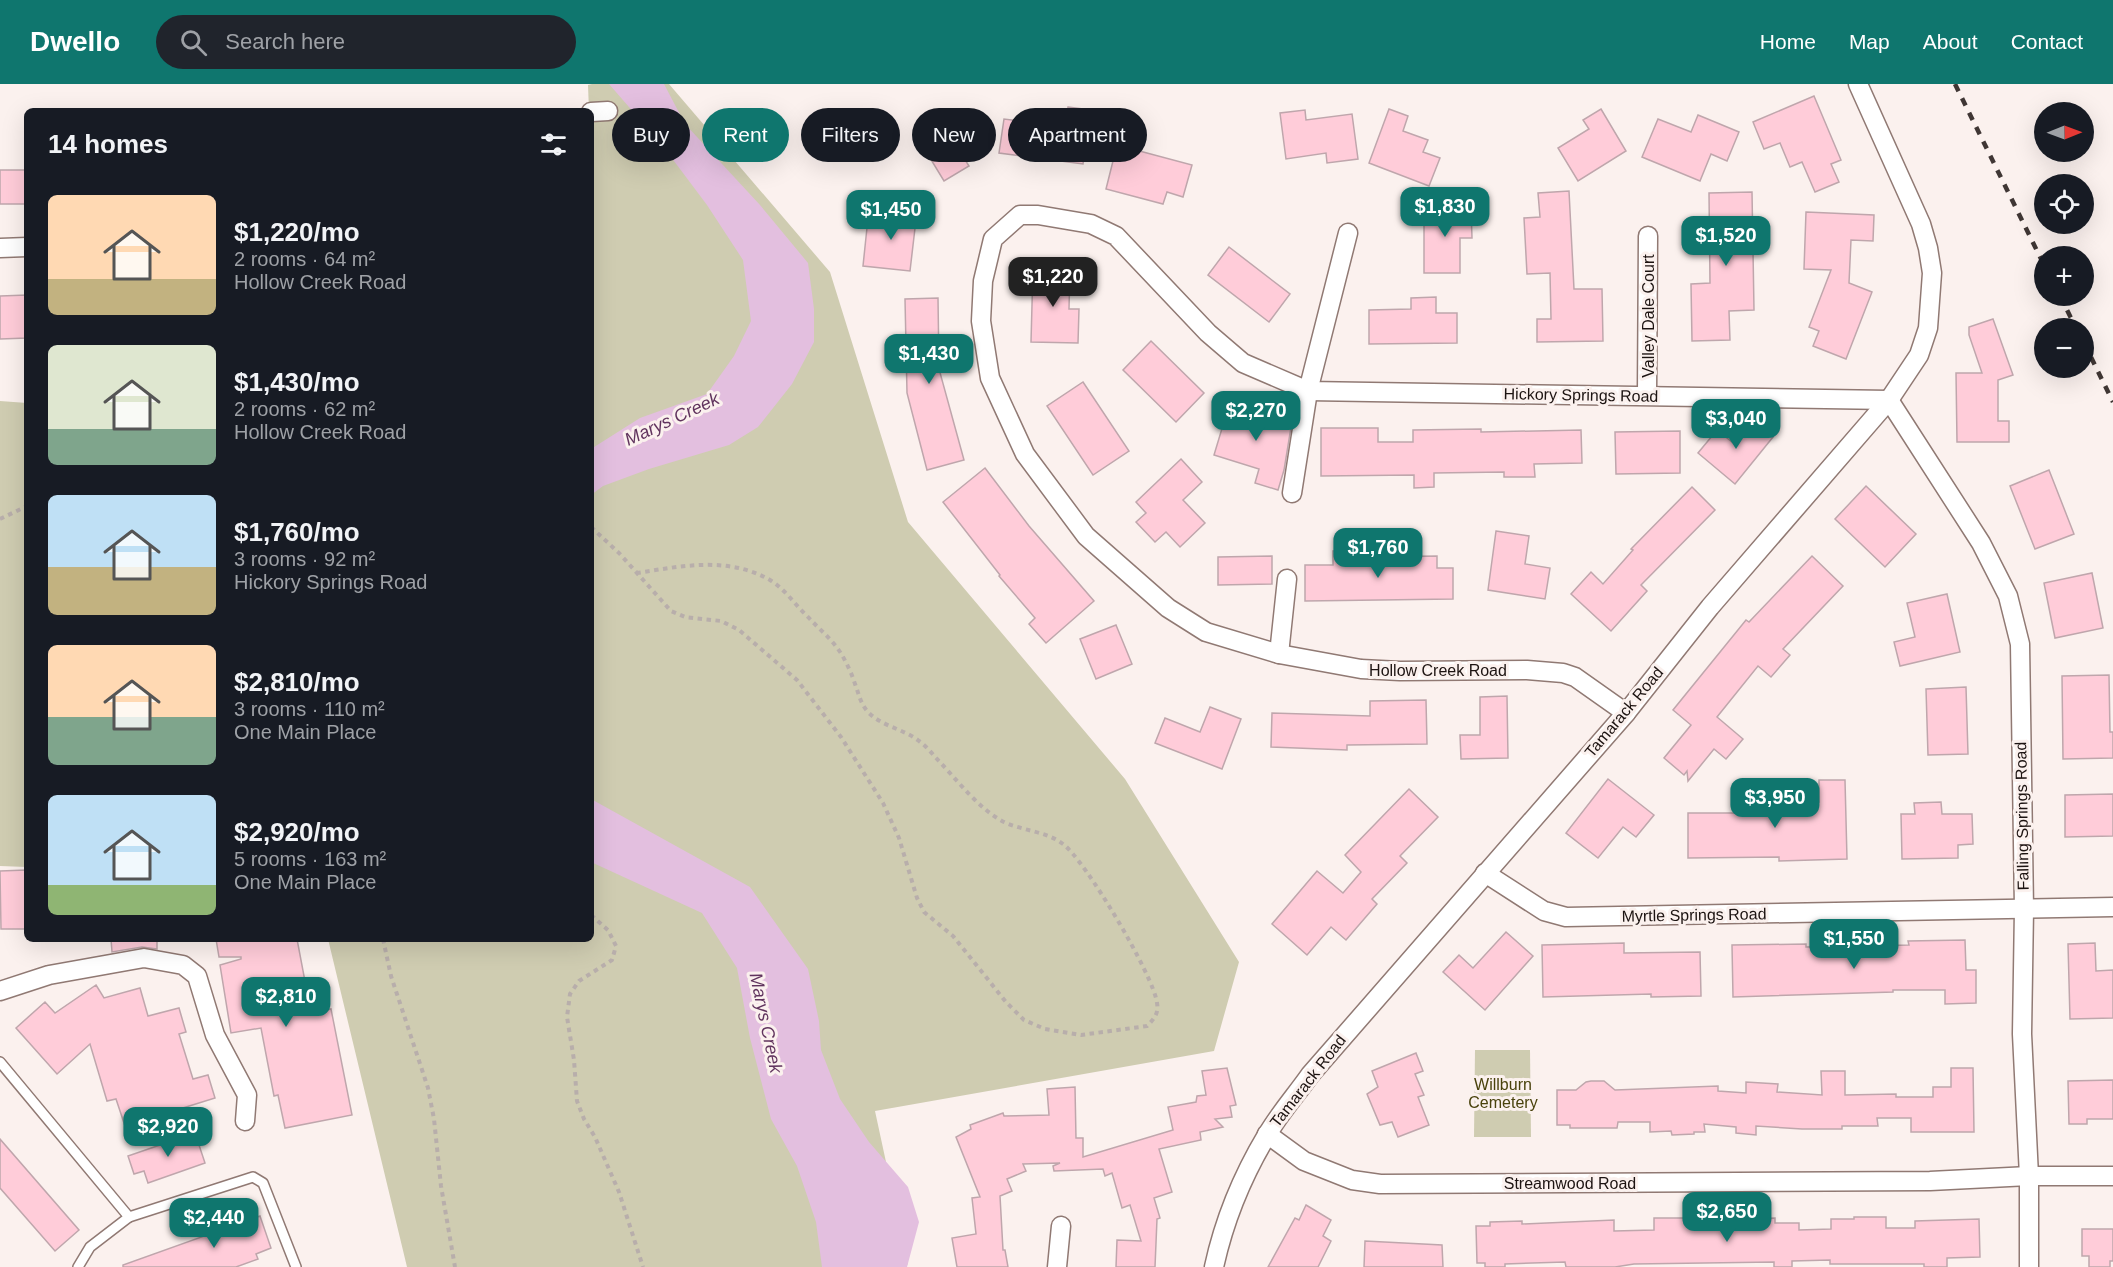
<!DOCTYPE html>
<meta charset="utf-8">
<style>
body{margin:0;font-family:Arial,sans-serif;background:#20242c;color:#f1f3f6;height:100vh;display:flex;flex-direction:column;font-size:22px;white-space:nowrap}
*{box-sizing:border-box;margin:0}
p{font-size:20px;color:#9ea1a6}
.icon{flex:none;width:33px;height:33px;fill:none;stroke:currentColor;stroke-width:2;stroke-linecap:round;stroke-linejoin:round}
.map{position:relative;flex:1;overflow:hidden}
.details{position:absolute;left:24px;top:24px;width:570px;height:834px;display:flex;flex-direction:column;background:#171b24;border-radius:9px;box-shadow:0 6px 24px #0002}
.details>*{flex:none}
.banner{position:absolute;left:612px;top:24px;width:570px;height:54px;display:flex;gap:12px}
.needle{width:39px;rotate:89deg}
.controls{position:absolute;left:2034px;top:18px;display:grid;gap:12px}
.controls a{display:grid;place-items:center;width:60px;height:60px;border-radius:50%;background:#171b24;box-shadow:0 6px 24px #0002;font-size:30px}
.price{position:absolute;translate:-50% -51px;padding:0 14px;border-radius:12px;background:#0f766e;color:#fff;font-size:20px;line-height:39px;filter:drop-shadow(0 2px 3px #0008)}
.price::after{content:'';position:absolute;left:50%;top:36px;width:18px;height:14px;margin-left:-9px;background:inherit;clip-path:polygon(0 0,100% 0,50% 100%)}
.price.active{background:#222;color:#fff}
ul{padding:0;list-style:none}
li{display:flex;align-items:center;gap:18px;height:150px;padding:0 24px}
li span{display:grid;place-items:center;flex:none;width:168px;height:120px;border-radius:9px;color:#555}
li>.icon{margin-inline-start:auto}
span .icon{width:72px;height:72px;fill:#fffc;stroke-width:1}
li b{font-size:26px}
h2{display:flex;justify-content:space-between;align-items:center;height:72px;padding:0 24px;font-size:26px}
.chip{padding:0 21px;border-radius:27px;background:#171b24;box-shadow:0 6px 24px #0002;font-size:21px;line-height:54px}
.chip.active{background:#0f766e;color:#fff}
header{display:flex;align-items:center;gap:36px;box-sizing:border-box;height:84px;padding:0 30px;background:#0f766e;color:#fff}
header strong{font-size:28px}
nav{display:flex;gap:33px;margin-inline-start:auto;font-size:21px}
.search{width:420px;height:54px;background:#20242c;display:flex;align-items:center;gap:15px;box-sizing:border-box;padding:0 21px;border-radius:33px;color:#9ea1a6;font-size:22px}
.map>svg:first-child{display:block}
.green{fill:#cfccb1}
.water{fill:#e3bfdf}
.building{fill:#ffccd9;stroke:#bfa6ac;stroke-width:1.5}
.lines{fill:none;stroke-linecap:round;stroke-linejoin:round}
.service-casing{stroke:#907973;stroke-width:12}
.minor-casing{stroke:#907973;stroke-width:21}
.path{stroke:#b8aeab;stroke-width:4;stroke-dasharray:4.5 4.5;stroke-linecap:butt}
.service{stroke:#fff;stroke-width:9}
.minor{stroke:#fff;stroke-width:18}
.rail{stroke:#3f3634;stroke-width:4.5;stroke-dasharray:8 8;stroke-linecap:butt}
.labels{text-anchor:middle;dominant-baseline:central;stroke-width:6;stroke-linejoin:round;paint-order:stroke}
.street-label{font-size:16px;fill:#1c1311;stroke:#fbf1ee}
.park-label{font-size:16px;fill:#49420c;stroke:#fbf1ee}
.water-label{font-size:18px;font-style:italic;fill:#61345e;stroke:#fbf1ee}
</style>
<header>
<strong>Dwello</strong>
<div class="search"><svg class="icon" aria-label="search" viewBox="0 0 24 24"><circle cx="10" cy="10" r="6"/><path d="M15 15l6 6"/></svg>Search here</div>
<nav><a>Home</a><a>Map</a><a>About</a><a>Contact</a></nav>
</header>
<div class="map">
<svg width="2113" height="1183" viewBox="0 0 2113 1183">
<rect width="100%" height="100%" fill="#fbf1ee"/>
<g class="green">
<path d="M592 0H669L830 188 908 438 1125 695 1239 878 1214 967 875 1027 908 1180 904 1183H407L328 855H591L592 131 591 27H589L588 1Z"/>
<path d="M0 317 27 319V783L0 782Z"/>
<path d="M1475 966H1530L1531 1053H1474Z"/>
</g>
<g class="water">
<path d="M609 0H664L685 40 760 121 808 179 814 225V258L792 300 758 343 729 361 649 385 603 402 591 411V365L640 334 707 310 734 272 751 237 743 176 707 121 662 61Z"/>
<path d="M591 715 750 803 808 885 819 937 821 966 840 1015 869 1058 908 1103 919 1138 907 1183H822L816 1138 797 1082 771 1035 750 954 737 884 702 829 591 778Z"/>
</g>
<g class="building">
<path d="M1814 12 1841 76 1831 80 1839 98 1815 108 1802 78 1790 83 1780 59 1764 65 1753 38Z"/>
<path d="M1068 23 1090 26 1083 80 999 69 1004 35 1027 38 1026 49 1063 54Z"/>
<path d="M1389 25 1408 32 1403 47 1428 56 1423 68 1440 74 1429 102 1369 79Z"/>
<path d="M1601 25 1626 67 1578 97 1558 64 1589 45 1583 36Z"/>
<path d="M1305 26 1306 36 1352 30 1358 75 1327 79 1326 69 1286 75 1280 29Z"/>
<path d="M1698 31 1739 48 1727 77 1711 70 1700 97 1642 73 1658 35 1691 48Z"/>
<path d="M940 36 969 82 944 97 916 51Z"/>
<path d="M1117 61 1192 81 1183 113 1167 108 1163 120 1106 105Z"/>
<rect x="0" y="86" width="27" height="34"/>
<path d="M1569 107 1574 205H1602L1603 257 1537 258V235H1551L1550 189 1527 190 1524 134 1540 133 1538 109Z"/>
<path d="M1752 108 1754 226 1729 227 1730 256 1692 257 1691 200 1710 199 1709 109Z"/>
<path d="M1424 123H1471L1472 154H1460V189H1424Z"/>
<path d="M887 124 917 127 910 187 863 182 868 134 886 136Z"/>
<path d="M1806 128 1874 131 1873 157 1851 156 1849 199 1872 208 1846 275 1813 262 1819 247 1809 243 1831 186 1804 185Z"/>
<path d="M1229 163 1290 210 1269 238 1208 191Z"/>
<path d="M1033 184 1070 185 1069 225H1079L1078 259 1031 258Z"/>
<path d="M27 211V254L0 255V212Z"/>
<path d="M1436 213V229H1457V259L1369 260V226L1411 225V214Z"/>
<path d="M938 214 939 285 964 376 927 386 907 309 905 215Z"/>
<path d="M1993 235 2013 291 1998 296V337H2009V358H1957L1956 289H1982L1969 251V243Z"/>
<path d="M1151 257 1204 309 1176 338 1123 286Z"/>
<path d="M1083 298 1129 367 1093 391 1047 322Z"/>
<path d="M1230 318 1292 337 1284 386 1278 406 1255 399 1259 385 1214 371Z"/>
<path d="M1751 335 1773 353 1735 400 1698 369 1717 346 1732 358Z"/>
<path d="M1321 344H1378V358H1413V346L1481 345V348L1581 346 1582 379 1534 380 1535 393H1504V388L1434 389V403L1414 404V391L1321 392Z"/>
<path d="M1680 347V389L1616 390 1615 348Z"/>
<path d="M1181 375 1202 398 1183 416 1205 439 1180 463 1166 448 1155 458 1136 438 1146 429 1136 418Z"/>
<path d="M985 384 1029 442 1094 517 1046 559 1029 540 1035 534 999 492 1000 491 943 418Z"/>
<path d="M2049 386 2074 450 2035 465 2010 402Z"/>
<path d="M1866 402 1916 450 1885 483 1835 435Z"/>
<path d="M1692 403 1715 426 1641 501 1647 507 1611 547 1571 510 1591 488 1603 500 1633 466 1631 465Z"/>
<path d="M1496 447 1529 452 1525 480 1550 484 1545 515 1488 506Z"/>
<path d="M1358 466V473L1437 472V484H1453V515L1305 517V481H1333V467Z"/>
<path d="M1272 472V500L1218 501V473Z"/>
<path d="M1812 472 1843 502 1783 565 1790 571 1771 593 1758 582 1717 633 1743 655 1726 675 1714 665 1688 697 1687 687 1684 691 1664 674 1691 641 1673 626 1746 536 1749 538Z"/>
<path d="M2092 489 2103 544 2055 554 2044 499Z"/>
<path d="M1947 510 1960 568 1900 582 1894 558 1915 553 1907 519Z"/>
<path d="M1116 541 1132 580 1096 595 1080 555Z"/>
<path d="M2109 591 2110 648H2113V674L2063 675 2062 592Z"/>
<path d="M1966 603 1968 670 1928 671 1926 605Z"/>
<path d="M1507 612 1508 674 1461 675 1460 651H1480V613Z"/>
<path d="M1426 616 1427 660 1347 661V666L1271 663 1272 629 1370 632V617Z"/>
<path d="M1210 623 1241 635 1222 685 1155 659 1165 634 1200 648Z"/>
<path d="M1608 695 1654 731 1636 753 1623 743 1598 774 1566 749Z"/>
<path d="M1819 696H1845L1847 775 1779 777V773L1688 774V729H1739V718H1763V720L1819 718Z"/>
<path d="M1409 705 1438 733 1400 772 1407 779 1372 815 1377 820 1346 856 1331 843 1307 871 1272 840 1317 787 1343 809 1361 788 1345 771Z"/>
<path d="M2113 710V752L2065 753V711Z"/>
<path d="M1941 718 1942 730H1972L1973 760 1958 761V774L1902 775 1901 730H1915L1914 719Z"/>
<path d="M26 786 27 845H1L0 787Z"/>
<path d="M1506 848 1533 872 1485 926 1443 888 1459 871 1473 884Z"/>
<path d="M111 855H157V865L142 863 112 868Z"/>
<path d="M216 855H297L311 929 331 925 352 1031 285 1044 278 1011 274 1012 261 944 231 949 220 881 241 875V873H219Z"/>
<path d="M1965 856 1966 886H1976V919L1945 920V906H1893V908L1733 913 1732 861 1806 860V863L1909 861 1908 857Z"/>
<path d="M1624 859V869L1700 868 1701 912 1651 913V910L1543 913 1542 861Z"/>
<path d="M2095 859 2096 887 2113 886V934L2070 935 2068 860Z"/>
<path d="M96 901 104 914 140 904 148 932 179 924 186 948 179 950 193 995 208 991 215 1014 125 1042 116 1015 107 1017 90 960 57 990 16 944 45 918 55 929Z"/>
<path d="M1416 969 1423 987 1415 990 1424 1011 1418 1013 1429 1041 1398 1053 1392 1038 1380 1041 1367 1010 1378 1003 1372 987Z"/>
<path d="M1227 984 1236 1021 1230 1022 1232 1033 1215 1035 1223 1043 1200 1048 1201 1056 1159 1065 1172 1108 1154 1114 1160 1134 1157 1135 1155 1183H1116L1117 1156 1141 1157 1130 1121 1122 1124 1112 1089 1105 1092 1103 1085 1054 1087 1053 1082 1060 1079 1023 1080 1026 1087 1007 1095 1012 1107 1000 1112 1003 1166H1005L1008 1183H957L952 1154 976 1150 972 1114 980 1113 956 1053 971 1045 970 1041 1003 1029 1004 1032 1049 1031 1047 1005 1075 1003 1076 1054H1083V1073L1173 1046 1168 1023 1196 1018 1197 1012 1206 1011 1202 987Z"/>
<path d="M1951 984H1973L1974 1048H1911V1034H1877L1878 1042H1842V1045H1802L1756 1042V1051L1736 1049V1043L1704 1040 1705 1048H1694V1050L1672 1051 1671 1047 1650 1048V1038H1618L1617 1044H1570V1041H1557V1006H1576L1586 998 1591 997H1604L1615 1006 1718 1002V1007L1746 1009V998L1778 1000 1777 1008 1822 1011 1821 987H1845V1011L1896 1010V1013H1933V1003H1951Z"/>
<path d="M2113 996V1035H2087V1040H2069L2068 997Z"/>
<path d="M195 1049 205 1079 148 1099 144 1087 134 1090 128 1072Z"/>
<path d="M0 1055 79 1146 55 1167 0 1104Z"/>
<path d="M1306 1121 1331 1136 1323 1152 1331 1157 1318 1183H1268L1295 1134 1299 1136Z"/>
<path d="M260 1132 271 1164 256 1170 258 1175 236 1183H123V1181Z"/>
<path d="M1854 1133H1886V1144H1915V1137L1979 1135 1980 1173 1947 1174V1183H1924V1180H1830V1176L1792 1177V1183H1774V1178L1634 1180 1615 1183H1566L1565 1178 1505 1180V1183H1485V1179H1477L1476 1142H1490V1138L1522 1137V1140L1614 1136V1147L1654 1146V1134H1713V1136L1775 1134V1139H1799V1146L1831 1145V1135H1854Z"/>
<path d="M2082 1145H2113V1177H2110V1183H2089V1172H2082Z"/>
<path d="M1365 1157 1442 1161 1443 1183H1364Z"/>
</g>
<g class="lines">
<defs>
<g id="service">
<path d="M0 978 129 1133 90 1163 78 1183"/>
<path d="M129 1133 253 1093 263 1099 296 1183"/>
</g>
<g id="minor">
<path d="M591 28 608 27"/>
<path d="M0 164 27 163"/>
<path d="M1647 311 1648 152"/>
<path d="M1292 409 1308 307 1348 149"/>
<path d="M1279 570 1287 495"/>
<path d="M1626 629 1575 593 1563 589 1527 586 1400 587 1361 585 1279 570 1206 548 1168 524 1086 452 1025 370 990 294 981 237 983 197 993 155 1020 131H1038L1091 140 1116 152 1208 249 1243 279 1308 307 1889 316 1981 459 2008 512 2020 560 2024 825 2022 950 2029 1092V1183"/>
<path d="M1485 789 1544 827 1566 833 2113 823"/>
<path d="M0 907 49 891 144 874 183 881 197 892 215 951 247 1011 245 1037"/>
<path d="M1267 1050 1304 1077 1352 1096 1380 1100 1930 1097 2029 1092H2113"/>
<path d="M1057 1183 1061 1142"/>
<path d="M1214 1183C1224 1137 1243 1091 1267 1051 1279 1030 1296 1011 1310 991L1626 629 1710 523 1889 316 1919 271 1928 244 1932 189 1928 164 1921 140 1858 0"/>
</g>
</defs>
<use href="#service" class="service-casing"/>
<use href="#minor" class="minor-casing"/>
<g class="path">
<path d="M0 435 27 422"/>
<path d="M591 443 619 469 671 527 685 533 721 537 739 546 797 596 841 653 883 719 899 754 917 814 924 828 953 852 1006 918 1024 936 1045 945 1081 951 1147 942C1154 935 1159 929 1157 919 1154 892 1085 776 1063 760 1046 747 1023 747 1004 738 977 724 956 694 935 673 930 667 925 661 919 657 904 645 881 642 868 628 860 619 859 610 855 600 852 590 847 580 842 571 833 556 820 546 809 534 796 522 785 505 770 496 728 472 682 482 637 489"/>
<path d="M591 831 608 846 616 862 612 876 579 897 570 910 567 933 574 976 577 1017 584 1035 595 1053 619 1108 643 1183"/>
<path d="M383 855 391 892 428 1004 434 1035 441 1102 455 1183"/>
</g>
<use href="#service" class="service"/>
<use href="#minor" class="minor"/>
<g class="rail">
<path d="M1955 0 2044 181"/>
<path d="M2060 212 2076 244"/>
<path d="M2084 259 2113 318"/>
</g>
</g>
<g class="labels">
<g class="street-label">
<text transform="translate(1648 232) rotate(-90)">Valley Dale Court</text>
<text transform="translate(1581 311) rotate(1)">Hickory Springs Road</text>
<text x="1438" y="586">Hollow Creek Road</text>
<text transform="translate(1624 628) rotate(-50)">Tamarack Road</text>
<text transform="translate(2022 732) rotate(-91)">Falling Springs Road</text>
<text transform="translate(1694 831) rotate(-1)">Myrtle Springs Road</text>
<text transform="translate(1308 997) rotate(-52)">Tamarack Road</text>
<text x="1570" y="1099">Streamwood Road</text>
</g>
<g class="park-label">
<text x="1503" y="1000">Willburn<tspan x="1503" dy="18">Cemetery</tspan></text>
</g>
<g class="water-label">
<text transform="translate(672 335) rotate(-25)">Marys Creek</text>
<text transform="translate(766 939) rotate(78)">Marys Creek</text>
</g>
</g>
</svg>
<div class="controls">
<a><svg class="needle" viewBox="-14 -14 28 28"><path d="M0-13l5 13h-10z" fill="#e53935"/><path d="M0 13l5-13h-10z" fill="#9ea1a6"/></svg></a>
<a><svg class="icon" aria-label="locate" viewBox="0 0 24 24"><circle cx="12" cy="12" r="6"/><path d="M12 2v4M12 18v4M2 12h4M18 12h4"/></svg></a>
<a>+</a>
<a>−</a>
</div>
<b class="price" style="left:1445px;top:154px">$1,830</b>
<b class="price" style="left:891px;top:157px">$1,450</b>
<b class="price" style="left:1726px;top:183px">$1,520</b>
<b class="price active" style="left:1053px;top:224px">$1,220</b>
<b class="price" style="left:929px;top:301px">$1,430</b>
<b class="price" style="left:1256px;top:358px">$2,270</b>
<b class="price" style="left:1736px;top:366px">$3,040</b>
<b class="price" style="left:1378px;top:495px">$1,760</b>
<b class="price" style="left:1775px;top:745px">$3,950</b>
<b class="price" style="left:1854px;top:886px">$1,550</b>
<b class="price" style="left:286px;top:944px">$2,810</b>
<b class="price" style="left:168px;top:1074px">$2,920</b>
<b class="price" style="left:1727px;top:1159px">$2,650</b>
<b class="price" style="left:214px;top:1165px">$2,440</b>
<div class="banner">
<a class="chip">Buy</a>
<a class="chip active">Rent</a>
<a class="chip">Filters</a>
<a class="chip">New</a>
<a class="chip">Apartment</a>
</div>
<section class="details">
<h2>14 homes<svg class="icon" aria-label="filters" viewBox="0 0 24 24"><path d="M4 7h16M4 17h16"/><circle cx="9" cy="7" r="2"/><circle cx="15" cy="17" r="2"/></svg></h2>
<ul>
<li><span style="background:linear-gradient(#ffd9b3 70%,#c2b280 0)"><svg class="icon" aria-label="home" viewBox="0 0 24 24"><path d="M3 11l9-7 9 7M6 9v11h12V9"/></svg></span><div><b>$1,220/mo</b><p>2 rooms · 64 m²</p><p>Hollow Creek Road</p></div></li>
<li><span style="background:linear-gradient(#dfe7d0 70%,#7fa58c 0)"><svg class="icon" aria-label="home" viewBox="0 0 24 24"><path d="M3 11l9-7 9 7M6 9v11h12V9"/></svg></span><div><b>$1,430/mo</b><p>2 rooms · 62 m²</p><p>Hollow Creek Road</p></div></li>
<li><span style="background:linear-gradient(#bfe0f5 60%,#c2b280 0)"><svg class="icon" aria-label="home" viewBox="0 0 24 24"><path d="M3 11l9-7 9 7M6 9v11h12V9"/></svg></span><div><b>$1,760/mo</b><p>3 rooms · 92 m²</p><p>Hickory Springs Road</p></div></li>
<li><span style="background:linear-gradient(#ffd9b3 60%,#7fa58c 0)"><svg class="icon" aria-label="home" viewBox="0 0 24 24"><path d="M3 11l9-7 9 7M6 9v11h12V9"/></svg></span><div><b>$2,810/mo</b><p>3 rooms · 110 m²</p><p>One Main Place</p></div></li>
<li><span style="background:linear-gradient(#bfe0f5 75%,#8fb573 0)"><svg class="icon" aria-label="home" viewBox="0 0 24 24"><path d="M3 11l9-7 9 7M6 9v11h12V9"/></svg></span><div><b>$2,920/mo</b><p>5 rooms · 163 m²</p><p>One Main Place</p></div></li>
</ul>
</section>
</div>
